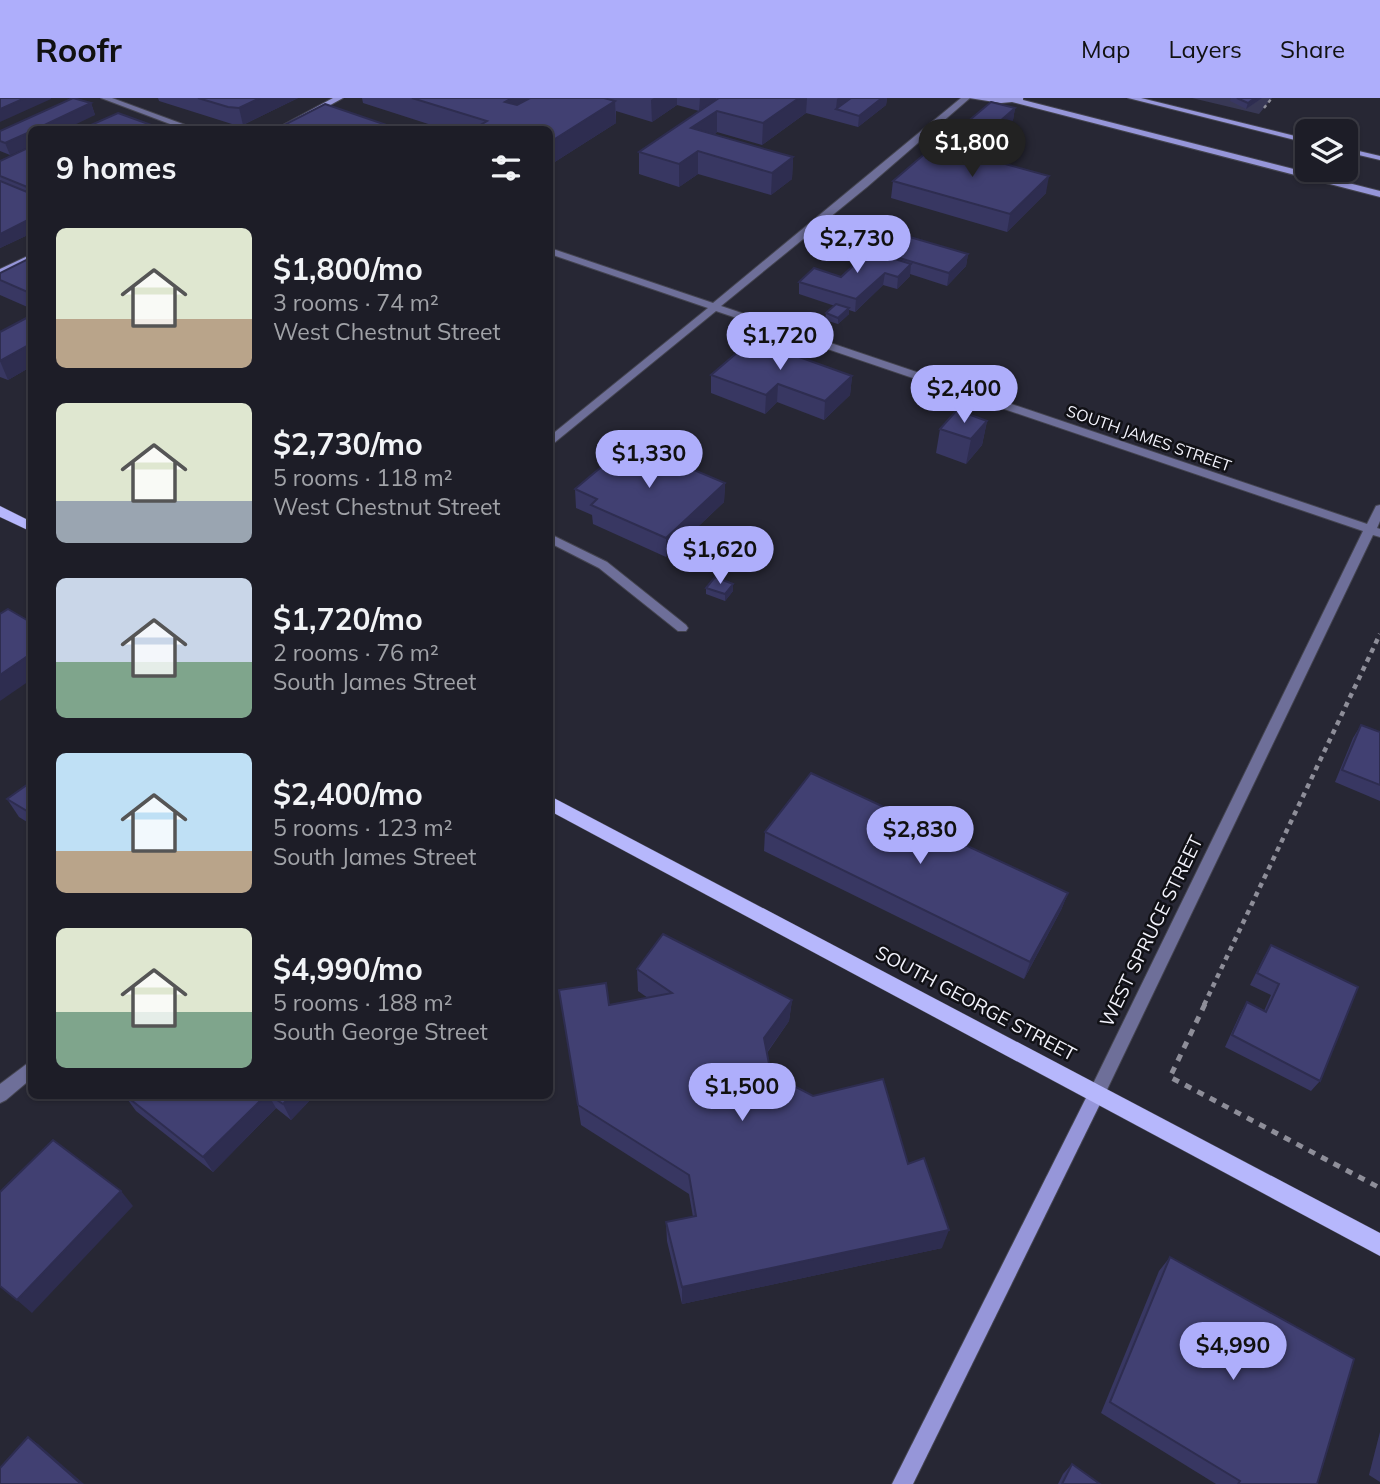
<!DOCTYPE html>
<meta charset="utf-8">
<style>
body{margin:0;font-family:Mulish,sans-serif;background:#2a2a33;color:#f1f3f6;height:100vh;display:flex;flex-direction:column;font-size:26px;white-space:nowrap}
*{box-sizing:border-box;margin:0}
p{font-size:23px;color:#a0a2a7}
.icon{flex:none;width:38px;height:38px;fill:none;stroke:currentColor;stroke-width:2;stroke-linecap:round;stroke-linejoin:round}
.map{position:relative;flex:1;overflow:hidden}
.panel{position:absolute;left:28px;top:28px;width:525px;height:973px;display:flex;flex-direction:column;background:#1d1d27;border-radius:10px;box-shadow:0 2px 5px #0004,0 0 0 2px #3b3b44}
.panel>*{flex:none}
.tools{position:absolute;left:1295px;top:21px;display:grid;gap:14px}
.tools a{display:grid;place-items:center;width:63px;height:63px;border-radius:10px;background:#1d1d27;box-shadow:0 2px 5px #0004,0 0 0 2px #3b3b44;font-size:35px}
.price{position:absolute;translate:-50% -60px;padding:0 16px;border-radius:24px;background:#aeaefb;color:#111;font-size:23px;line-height:46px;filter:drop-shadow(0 2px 4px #0008)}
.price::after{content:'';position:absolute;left:50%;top:42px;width:21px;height:16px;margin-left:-10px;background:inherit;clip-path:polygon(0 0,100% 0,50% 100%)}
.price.active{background:#222;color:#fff}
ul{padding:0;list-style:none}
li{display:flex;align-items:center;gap:21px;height:175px;padding:0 28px}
li span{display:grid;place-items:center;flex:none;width:196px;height:140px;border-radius:10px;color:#555}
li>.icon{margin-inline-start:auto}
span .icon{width:84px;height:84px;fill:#fffc;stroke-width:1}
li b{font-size:30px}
h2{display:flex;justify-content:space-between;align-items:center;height:84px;padding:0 28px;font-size:30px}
header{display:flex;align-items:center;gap:42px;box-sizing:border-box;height:98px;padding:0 35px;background:#aeaefb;color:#111}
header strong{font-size:33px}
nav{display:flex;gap:38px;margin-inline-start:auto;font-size:24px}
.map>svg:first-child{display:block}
.green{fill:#383855}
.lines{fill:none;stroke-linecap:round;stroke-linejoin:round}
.lane-casing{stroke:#444450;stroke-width:2}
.street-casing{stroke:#444450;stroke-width:2}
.secondary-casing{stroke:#444450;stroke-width:2}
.primary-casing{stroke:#444450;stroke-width:1}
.path-far2{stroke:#8e8e99;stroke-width:2.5;stroke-dasharray:3.5 3.5;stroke-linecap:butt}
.path-far1{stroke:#8e8e99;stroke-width:4.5;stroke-dasharray:5 5;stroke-linecap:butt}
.path{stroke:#8e8e99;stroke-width:5;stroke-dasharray:7 7;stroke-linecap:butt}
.lane{fill:#6e6f99;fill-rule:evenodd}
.street{fill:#6e6f99;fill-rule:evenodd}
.secondary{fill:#9696d9;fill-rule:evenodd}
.primary{fill:#b6b7fc;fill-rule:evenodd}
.wall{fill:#383762}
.shaded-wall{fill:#2e2d50}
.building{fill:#414072;stroke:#2e2d50;stroke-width:2}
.labels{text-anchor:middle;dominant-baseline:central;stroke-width:5;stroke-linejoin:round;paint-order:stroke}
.far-street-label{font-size:16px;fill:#f3f3fc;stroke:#111116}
.street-label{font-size:19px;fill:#f3f3fc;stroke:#111116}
</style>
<header>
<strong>Roofr</strong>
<nav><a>Map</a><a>Layers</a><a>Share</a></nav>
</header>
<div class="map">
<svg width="1380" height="1386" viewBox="0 0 1380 1386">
<rect width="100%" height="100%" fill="#272734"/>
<path class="green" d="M1192 0H1272L1259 16Z"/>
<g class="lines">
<defs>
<path id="lane" d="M550 436 607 464 686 527 688 530 686 533H678L599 470 550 445Z"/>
<g id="street">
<path d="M101 0H112L199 32H186Z"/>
<path d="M961 0H970L867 89 721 208 1367 426 1376 408 1380 407V423L1377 430 1380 431V439L1373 437 1103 1000 1097 1003 1091 1000 1089 995 1091 990 1363 433 716 213 554 345 550 346V338L708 210 550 156V150L713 205Z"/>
<path d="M32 962V980L6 1002 0 1005V986Z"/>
</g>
<g id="secondary">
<path d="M333 0H343L285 32H274Z"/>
<path d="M969 0H1023V2L1380 93V99L1012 4 1001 5Z"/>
<path d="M1128 0H1141L1307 41V45Z"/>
<path d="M1346 50 1380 58V62L1346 54Z"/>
<path d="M32 156V163L0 178V171Z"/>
<path d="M1097 987 1103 990 1105 995 1103 1000 913 1386H892L1091 990Z"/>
</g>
<g id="primary">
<path d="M0 408 32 424V434L0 419Z"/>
<path d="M550 698 1380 1135V1158L550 713Z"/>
</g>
</defs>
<use href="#lane" class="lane-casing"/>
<use href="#street" class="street-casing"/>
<use href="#secondary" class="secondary-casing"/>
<use href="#primary" class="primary-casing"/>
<path class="path-far2" d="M1264 10 1272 0"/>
<path class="path-far1" d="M1204 907 1380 536"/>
<path class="path" d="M1205 906 1170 979 1380 1090"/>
<use href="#lane" class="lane"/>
<use href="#street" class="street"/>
<use href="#secondary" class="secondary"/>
<use href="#primary" class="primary"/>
</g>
<g class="wall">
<path d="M158 0H298L243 27 232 26 159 3Z"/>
<path d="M362 0H887L886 7 858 29 806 15 762 47 717 34 714 37 793 59 792 81 771 97 698 76 679 89 639 76V54L699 13 677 7 652 24 616 13V25L550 67V32H447L363 5Z"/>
<path d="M1231 0H1262L1246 11 1230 3Z"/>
<path d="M91 5 95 17 32 32V47L10 57 0 53V33Z"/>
<path d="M1015 10 1013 22 1000 34 1018 39 1016 50 1000 65 1046 95 1007 134 891 100 893 83 945 50 947 41Z"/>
<path d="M286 26 401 32H288Z"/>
<path d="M32 48V135L0 150V63Z"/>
<path d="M827 138 968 156 966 168 947 188 910 176V178L897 191 883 187 855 214 849 212V216L838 226 825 222 826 215 835 208 799 196V184L841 179 861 161 826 150Z"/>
<path d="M32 159V211L0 197V175Z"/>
<path d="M32 217V268L8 282 0 279V234Z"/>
<path d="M711 277 852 278 850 297 824 322 777 304 765 316 711 295Z"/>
<path d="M987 323 982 347 966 366 936 355 940 331Z"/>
<path d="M725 385 724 404 666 459 593 426 592 417 576 410 575 391Z"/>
<path d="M706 490 733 493 725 503 706 496Z"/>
<path d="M1361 627 1380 634V703L1335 684 1353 640Z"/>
<path d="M32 684V727L19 719 7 701Z"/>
<path d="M765 734 1068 795 1061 812 1024 881 764 753Z"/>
<path d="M1271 847 1320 983 1311 993 1225 949 1240 916 1247 904 1264 913 1271 897 1250 887 1264 859Z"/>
<path d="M637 871 792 902 789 923 767 955 771 976 908 1066 942 1150 682 1206 667 1143 666 1124 693 1119 689 1096 581 1027 559 892 609 907 648 900 638 893Z"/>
<path d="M125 998H314L291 1022 276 1010 213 1074 136 1013Z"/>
<path d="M1170 1159 1317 1386H1216L1101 1315 1159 1173Z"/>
<path d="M1380 1334V1384L1369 1377Z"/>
<path d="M1072 1366 1100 1386H1058L1063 1376Z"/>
</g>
<g class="shaded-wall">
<path d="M25 0H51V1L0 24V11Z"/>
<path d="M260 0H298L243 27 239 10Z"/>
<path d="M512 0H542L508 26 505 4Z"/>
<path d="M654 0H677V7L652 24 651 2Z"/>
<path d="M700 0H716V2L699 13Z"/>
<path d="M799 0H807L806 15 762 47 763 25Z"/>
<path d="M838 0H865L836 11 837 1Z"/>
<path d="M882 0H887L886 7 858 29 859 18Z"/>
<path d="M1255 0H1262L1246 11 1248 5Z"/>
<path d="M615 3 616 25 550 67V44Z"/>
<path d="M91 5 95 17 64 32H34Z"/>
<path d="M1015 10 1013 22 989 43 991 31Z"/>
<path d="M717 13V34L691 52V30Z"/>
<path d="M32 33V47L10 57 5 45Z"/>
<path d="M1018 39 1016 50 997 67 999 56Z"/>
<path d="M698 53V76L679 89V66Z"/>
<path d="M793 59 792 81 771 97 772 75Z"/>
<path d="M1049 78 1046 95 1007 134 1010 116Z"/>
<path d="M32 120V135L0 150V136Z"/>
<path d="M968 156 966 168 947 188 949 175Z"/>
<path d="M911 166 910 178 897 191 898 179Z"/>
<path d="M885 175 883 187 855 214 856 201Z"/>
<path d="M849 210V216L838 226V220Z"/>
<path d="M32 245V268L8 282 0 263Z"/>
<path d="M852 278 850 297 824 322 825 303Z"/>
<path d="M778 286 777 304 765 316 766 297Z"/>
<path d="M987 323 982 347 966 366 971 341Z"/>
<path d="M725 385 724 404 666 459V440Z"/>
<path d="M733 486V493L725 503V496Z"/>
<path d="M32 555V581L0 603V577Z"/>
<path d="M1068 795 1061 812 1024 881 1030 864Z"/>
<path d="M792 902 789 923 762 961 764 940Z"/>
<path d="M265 998H269L276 1010 213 1074 203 1059Z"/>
<path d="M291 998H314L291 1022 283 1006Z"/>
<path d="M121 1093 133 1108 32 1215 17 1202Z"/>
<path d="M949 1132 942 1150 682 1206V1189Z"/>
<path d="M28 1339 38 1346 84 1386H81Z"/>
</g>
<g class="building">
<path d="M0 0H25L0 11Z"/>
<path d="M73 0 91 5 34 32H32V33L5 45 0 43V33Z"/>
<path d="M198 0H260L239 10 228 9Z"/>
<path d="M412 0H512L505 4 517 7 530 0H604L615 3 550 44V32H472L487 23Z"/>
<path d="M719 0H799L763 25 717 13 691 30 793 59 772 75 698 53 679 66 639 54Z"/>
<path d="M851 0H882L859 18 836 11Z"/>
<path d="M1237 0H1255L1248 5Z"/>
<path d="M991 4 1015 10 991 31 1018 39 999 56 947 41Z"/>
<path d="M325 6 401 32H303L286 26Z"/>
<path d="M118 15 165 32 82 31Z"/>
<path d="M75 28 83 32H68Z"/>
<path d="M935 47 1049 78 1010 116 893 83Z"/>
<path d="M32 48V91L0 78V63Z"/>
<path d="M0 83 32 96V120L0 136Z"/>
<path d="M848 121 968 156 949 175 827 138Z"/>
<path d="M869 153 911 166 898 179 885 175 856 201 799 184 814 170 841 179Z"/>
<path d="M32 159V196L0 182V175Z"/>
<path d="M836 206 849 210 838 220 826 215Z"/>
<path d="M32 217V245L0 263V234Z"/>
<path d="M752 242 852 278 825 303 778 286 766 297 711 277Z"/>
<path d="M957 312 987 323 971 341 940 331Z"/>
<path d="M630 345 725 385 666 440 591 407 597 401 575 391Z"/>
<path d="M715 479 733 486 725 496 706 490Z"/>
<path d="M8 511 32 525V555L0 577V516Z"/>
<path d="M1361 627 1380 634V687L1342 672Z"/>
<path d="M811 675 1068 795 1030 864 765 734Z"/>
<path d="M31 684H32V716L7 701Z"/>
<path d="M663 836 792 902 764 940 771 976 813 998 883 981 908 1066 924 1060 949 1132 682 1189 666 1124 696 1118 689 1077 578 1007 559 892 606 885 609 907 672 895 637 871Z"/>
<path d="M1271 847 1358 889 1320 983 1232 937 1247 904 1266 914 1279 886 1257 875Z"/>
<path d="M126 998H265L203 1059Z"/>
<path d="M271 998H291L283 1006Z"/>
<path d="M53 1042 121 1093 17 1202 0 1188V1094Z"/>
<path d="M1170 1159 1354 1261 1317 1386H1238L1240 1383 1110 1304Z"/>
<path d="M28 1339 81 1386H0V1370Z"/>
<path d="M1072 1366 1100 1386H1062Z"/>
</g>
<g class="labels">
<g class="far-street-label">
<text transform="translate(1149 340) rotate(19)">SOUTH JAMES STREET</text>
</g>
<g class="street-label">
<text transform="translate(1151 833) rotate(-64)">WEST SPRUCE STREET</text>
<text transform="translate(976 905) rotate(28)">SOUTH GEORGE STREET</text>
</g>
</g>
</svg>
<div class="tools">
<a><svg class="icon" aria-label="layers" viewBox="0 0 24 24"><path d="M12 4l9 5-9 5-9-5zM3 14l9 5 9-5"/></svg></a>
</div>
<b class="price active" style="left:972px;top:81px">$1,800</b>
<b class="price" style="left:857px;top:177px">$2,730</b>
<b class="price" style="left:780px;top:274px">$1,720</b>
<b class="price" style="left:964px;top:327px">$2,400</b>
<b class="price" style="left:649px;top:392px">$1,330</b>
<b class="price" style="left:720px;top:488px">$1,620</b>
<b class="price" style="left:920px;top:768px">$2,830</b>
<b class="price" style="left:742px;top:1025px">$1,500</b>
<b class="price" style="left:1233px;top:1284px">$4,990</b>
<section class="panel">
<h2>9 homes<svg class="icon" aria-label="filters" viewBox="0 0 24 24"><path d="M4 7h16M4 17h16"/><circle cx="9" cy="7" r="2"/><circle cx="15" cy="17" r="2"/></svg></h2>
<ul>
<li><span style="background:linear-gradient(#dfe7d0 65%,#b9a48a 0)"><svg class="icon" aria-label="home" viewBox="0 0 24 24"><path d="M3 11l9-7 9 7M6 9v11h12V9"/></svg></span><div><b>$1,800/mo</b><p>3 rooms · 74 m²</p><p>West Chestnut Street</p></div></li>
<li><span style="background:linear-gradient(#dfe7d0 70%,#9aa5b1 0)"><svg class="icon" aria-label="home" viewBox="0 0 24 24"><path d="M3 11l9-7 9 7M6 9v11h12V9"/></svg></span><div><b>$2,730/mo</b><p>5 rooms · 118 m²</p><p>West Chestnut Street</p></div></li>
<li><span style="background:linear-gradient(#c9d6e8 60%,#7fa58c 0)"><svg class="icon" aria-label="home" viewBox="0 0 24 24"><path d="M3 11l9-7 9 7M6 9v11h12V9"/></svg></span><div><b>$1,720/mo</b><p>2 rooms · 76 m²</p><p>South James Street</p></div></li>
<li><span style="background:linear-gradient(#bfe0f5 70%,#b9a48a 0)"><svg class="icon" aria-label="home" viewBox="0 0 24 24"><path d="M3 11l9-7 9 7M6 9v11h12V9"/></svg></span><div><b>$2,400/mo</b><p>5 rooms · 123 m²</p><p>South James Street</p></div></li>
<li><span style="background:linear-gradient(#dfe7d0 60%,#7fa58c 0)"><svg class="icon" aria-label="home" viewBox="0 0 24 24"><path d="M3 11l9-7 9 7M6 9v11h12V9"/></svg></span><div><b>$4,990/mo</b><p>5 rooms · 188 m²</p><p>South George Street</p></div></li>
</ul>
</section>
</div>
